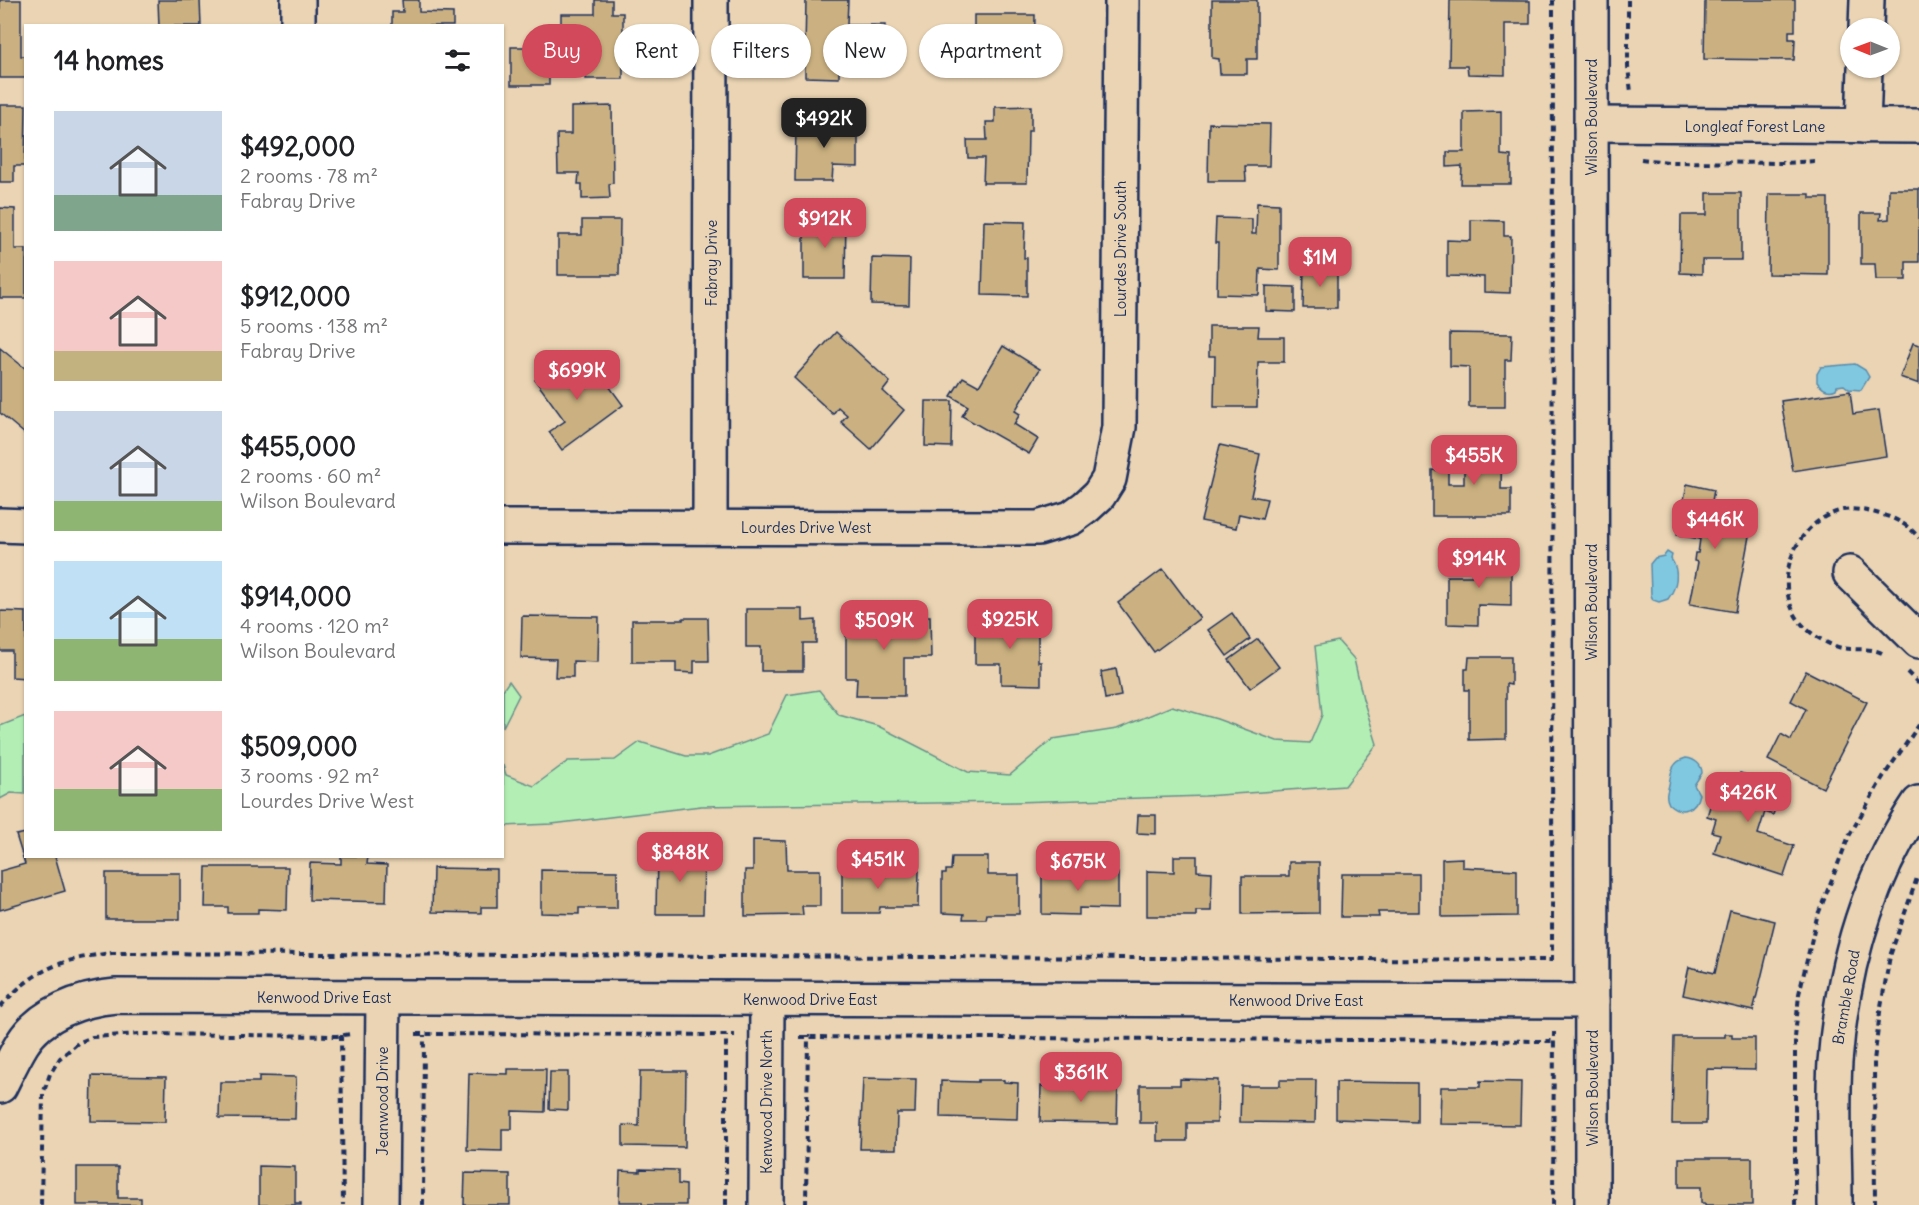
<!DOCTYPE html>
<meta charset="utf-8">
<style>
body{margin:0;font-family:Delius,sans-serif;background:#f6f6f6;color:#202124;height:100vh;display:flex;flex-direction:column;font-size:22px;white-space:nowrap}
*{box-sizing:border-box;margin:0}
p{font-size:20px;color:#757577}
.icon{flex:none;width:33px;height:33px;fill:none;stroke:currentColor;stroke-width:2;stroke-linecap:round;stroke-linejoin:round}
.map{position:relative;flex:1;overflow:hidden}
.panel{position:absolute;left:24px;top:24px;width:480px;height:834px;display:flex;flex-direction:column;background:#fff;border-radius:0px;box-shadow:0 2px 4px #0004}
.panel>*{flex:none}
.banner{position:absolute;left:522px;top:24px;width:570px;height:54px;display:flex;gap:12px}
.needle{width:39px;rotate:271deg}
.fabs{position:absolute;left:1840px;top:18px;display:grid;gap:12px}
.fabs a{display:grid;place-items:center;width:60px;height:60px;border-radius:50%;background:#fff;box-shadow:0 2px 4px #0004;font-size:30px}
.price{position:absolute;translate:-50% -51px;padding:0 14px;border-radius:12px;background:#d1495b;color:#fff;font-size:20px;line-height:39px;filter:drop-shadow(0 2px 3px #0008)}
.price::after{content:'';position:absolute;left:50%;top:36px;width:18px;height:14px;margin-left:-9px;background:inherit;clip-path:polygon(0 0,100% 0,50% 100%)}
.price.active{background:#222;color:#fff}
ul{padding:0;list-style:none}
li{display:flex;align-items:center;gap:18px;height:150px;padding:0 30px}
li span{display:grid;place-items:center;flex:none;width:168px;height:120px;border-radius:0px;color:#555}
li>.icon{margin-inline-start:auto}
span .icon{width:72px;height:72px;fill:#fffc;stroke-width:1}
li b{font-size:26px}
h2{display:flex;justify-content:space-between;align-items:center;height:72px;padding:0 30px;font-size:26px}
.chip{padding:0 21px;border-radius:27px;background:#fff;box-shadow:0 2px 4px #0004;font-size:21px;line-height:54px}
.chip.active{background:#d1495b;color:#fff}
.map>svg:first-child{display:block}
.green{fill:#b3efb4;stroke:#678f89;stroke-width:1.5}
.water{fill:#80c8e0;stroke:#588bac;stroke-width:1.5}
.building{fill:#cbb181;stroke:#1b2f5e;stroke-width:1.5}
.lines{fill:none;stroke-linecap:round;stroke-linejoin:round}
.minor-casing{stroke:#1b2f5e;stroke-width:38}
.path{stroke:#1b2f5e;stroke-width:4;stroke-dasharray:6 4.5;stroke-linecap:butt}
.minor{stroke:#ead4b3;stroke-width:33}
.labels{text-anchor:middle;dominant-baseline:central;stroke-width:6;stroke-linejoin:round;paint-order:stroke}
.street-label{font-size:15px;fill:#1b2f5e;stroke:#ead4b3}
</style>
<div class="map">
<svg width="1919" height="1205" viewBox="0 0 1919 1205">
<rect width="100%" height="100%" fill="#ead4b3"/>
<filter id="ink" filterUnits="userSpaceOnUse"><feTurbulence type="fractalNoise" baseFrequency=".0167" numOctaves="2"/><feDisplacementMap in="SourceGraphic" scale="12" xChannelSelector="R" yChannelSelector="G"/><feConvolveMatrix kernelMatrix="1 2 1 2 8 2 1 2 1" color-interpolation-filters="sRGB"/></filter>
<g filter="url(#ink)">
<g class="green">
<path d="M1338 641 1354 659 1363 699 1377 744 1345 786 1205 796 1016 802 701 806 552 824 503 826V765L506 775 534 786 568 761 615 760 640 742 686 756H708L768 734 787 695 819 690 839 715 878 726 968 772 1010 775 1053 739 1117 729 1172 706 1217 719 1277 741 1310 743 1322 715 1315 646Z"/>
<path d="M509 681 519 695 503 727V690Z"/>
<path d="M25 716V794L11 793 0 799V726Z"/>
</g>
<g class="water">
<path d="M1855 364 1865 370 1869 377 1861 390 1849 389 1844 385 1837 386 1836 389C1828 393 1822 389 1817 382V374L1821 367Z"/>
<path d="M1667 552 1672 555 1671 559C1680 571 1677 587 1668 599L1659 602 1653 600 1651 595 1650 564 1655 558 1664 556Z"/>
<path d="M1686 758C1694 759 1702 764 1702 773L1694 785 1699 794C1696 810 1681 815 1669 804 1665 796 1667 793 1669 785 1671 773 1671 762 1686 758Z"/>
</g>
<g class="building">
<path d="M0 0H21V56H26V78H0Z"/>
<path d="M158 0H200L201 26H159Z"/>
<path d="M402 0H419V12L453 13V26H392V12H403Z"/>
<path d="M595 0H612V13H623V79H586L585 56 561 55V14H595Z"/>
<path d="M806 0H848L847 25H885L884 49H861V61L839 60V78L805 77V59H803V49H805Z"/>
<path d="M1212 0H1257V59H1247V74H1220L1219 59 1212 58Z"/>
<path d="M1450 0 1530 1V24H1505V75L1468 74 1467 66H1449Z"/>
<path d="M1705 0H1795V31H1789V39H1795L1794 60 1704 59Z"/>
<path d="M974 15H1035L1034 70H998V56H974Z"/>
<rect x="511" y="47" width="38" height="38"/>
<path d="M0 105H26L25 166H14V182H0Z"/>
<path d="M612 106 613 183 609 184 610 198 582 199V184H578L579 173H558L557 134H571V107Z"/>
<path d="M1031 106V131H1028L1027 183H983L984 158H968L967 140H987L986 122H995V107Z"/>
<path d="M1501 111V155L1511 156V184H1461L1462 166 1447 167V152H1464V112Z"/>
<path d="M807 112H823L824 125 858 126V167L833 166 832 181H795L796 125H806Z"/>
<path d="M1209 123 1270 124 1269 166H1245L1246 181H1208Z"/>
<path d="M1889 189H1919V262H1906V280H1876L1875 264H1861V213H1881L1880 220 1889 219Z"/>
<path d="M1707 193H1741V260H1702V274L1680 273 1681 215H1707Z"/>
<path d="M1769 194H1810V198H1828V275L1768 274Z"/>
<path d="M1257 203 1279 204V270L1260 269 1259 295 1217 294 1218 243H1215L1216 218 1252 219V234H1256Z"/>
<path d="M0 208 15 209V249H26V298H0Z"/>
<path d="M804 219H846L845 279H804Z"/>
<path d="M582 220H620L619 275H558V235H582Z"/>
<path d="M1471 220 1504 221V236H1511L1510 293 1484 292V277L1447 276V240L1471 241Z"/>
<path d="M984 221 1025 222 1024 258H1027V296L982 295Z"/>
<path d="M872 258 910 259 909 305 871 304Z"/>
<path d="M1304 267H1337V308H1303Z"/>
<path d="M1266 286 1295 287V312L1266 311Z"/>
<path d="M1209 326H1259L1258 337H1284V362H1258L1257 407H1214L1215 356H1209Z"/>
<path d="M836 332 890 382 883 391 904 410 871 449 841 422 847 415 838 407 833 414 794 378Z"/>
<path d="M1450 333 1512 334 1511 360H1505V407H1469V367L1450 366Z"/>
<path d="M1913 343 1919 345V384L1900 377Z"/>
<path d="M1003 346 1040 369 1015 411 1020 414 1014 424 1038 439 1029 454 962 416 968 406 951 396 963 377 979 386Z"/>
<path d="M0 348 26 369V435L0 413Z"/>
<path d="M567 357 587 385 601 375 623 405 562 450 549 432 565 421 535 380Z"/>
<path d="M1850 391 1853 414 1879 410 1886 456 1793 471 1781 401Z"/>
<path d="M926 401H952L951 447 925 446Z"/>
<path d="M1464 444H1502L1501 489H1511V516H1432V470L1448 471V484H1464Z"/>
<path d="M1220 445 1260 454 1251 496 1267 499 1262 519 1239 514 1236 528 1201 521Z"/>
<path d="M1687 484 1714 490 1710 512 1752 520 1735 612 1690 604 1698 562 1694 561 1695 553H1698L1700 539 1677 535Z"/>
<path d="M1472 553H1504V569H1511V606L1478 605V625L1447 624V576H1472Z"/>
<path d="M1163 569 1200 618 1154 652 1118 603Z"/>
<path d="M746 609H803V621L816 620V643H803V671H761V647H746Z"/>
<path d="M0 611 26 612V678L12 677V651H0Z"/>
<path d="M1232 613 1250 639 1227 656 1208 630Z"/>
<path d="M869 614H879V616H930L931 658H904V696H856L857 678H846V617H869Z"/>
<path d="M522 616 599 617 598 662 573 661V677H555L556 659 521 658Z"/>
<path d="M683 618H708L709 661H694V673L676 672V662H632V620H683Z"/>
<path d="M975 622H1038V662H1041V685L1001 684V664H975Z"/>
<path d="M1258 639 1279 667 1250 688 1229 660Z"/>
<path d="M1469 657H1511V685L1506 684V739L1469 740V690H1465V669H1468Z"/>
<path d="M1116 669 1121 696 1105 699 1101 672Z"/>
<path d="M1806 671 1867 702 1823 788 1768 760 1781 734 1791 740 1806 709 1791 701Z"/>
<path d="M1740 773 1782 786 1773 815 1765 812 1758 834 1794 846 1784 876 1714 853 1720 834 1712 832 1716 819 1707 816 1719 778 1737 784Z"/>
<path d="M1138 815H1156V834L1137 833Z"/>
<path d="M26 833V856H55L65 891 0 910V871L25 864 16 835Z"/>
<path d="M753 840 786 841 787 870H820V906H802L803 915 745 916V870H753Z"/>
<path d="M657 852H704L703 914H656Z"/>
<path d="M341 856H368L367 864 387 865 386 902 309 900 310 863 341 864Z"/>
<path d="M1174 856H1197V871L1212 872 1211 911H1196V916H1147V871L1174 872Z"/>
<path d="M952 857H988V875H1019V914H987L986 919H963L964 914 942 913V874H946V870H951Z"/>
<path d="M1462 858V867L1517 870V916L1442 917V859Z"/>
<path d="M1289 862H1319V913L1242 914V876H1289Z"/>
<path d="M206 867H288L287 910 258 909V913H228V907H205Z"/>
<path d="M433 868 497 869V907H481V913L432 912Z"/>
<path d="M842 869 919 871 918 907H880L879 913H842Z"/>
<path d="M541 870 617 871V908H579V914L541 913Z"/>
<path d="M1042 872 1118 873V909L1079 908V915L1042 914Z"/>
<rect x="106" y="873" width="74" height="46"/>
<path d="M1342 874H1419V912H1378L1379 917H1341Z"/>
<path d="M1730 910 1775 921 1753 1011 1683 995 1689 967 1715 973Z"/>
<path d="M1725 1034H1732V1038H1755V1070L1707 1069 1706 1124H1672L1674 1037H1725Z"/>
<path d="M508 1069H546L545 1112 512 1111V1129H502V1151L467 1150 469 1073 508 1074Z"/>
<path d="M640 1071H686L685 1147 623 1146V1125L639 1126Z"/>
<path d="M550 1072H568V1110L549 1109Z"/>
<path d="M92 1076 166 1077 165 1122 91 1121Z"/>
<path d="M259 1076 296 1077 295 1119 219 1118 220 1082H259Z"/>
<path d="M863 1078 916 1079 915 1113H897L896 1149H860Z"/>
<path d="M1079 1079 1118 1080 1117 1123 1040 1122 1041 1086 1079 1087Z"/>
<path d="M1180 1079 1218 1080 1217 1123H1187V1141H1157V1123H1140V1085H1180Z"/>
<path d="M978 1080H1004V1082L1018 1083 1017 1119 940 1117 941 1081 978 1082Z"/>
<path d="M1280 1080H1316L1315 1123 1240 1122 1241 1086H1280Z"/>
<path d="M1480 1081 1521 1082 1520 1125 1440 1124 1441 1087H1480Z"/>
<path d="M1336 1082 1417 1083V1122L1336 1119Z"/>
<path d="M1679 1158H1752V1205H1705V1203H1701V1187H1679Z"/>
<path d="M259 1166 295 1167V1203H301V1205H259Z"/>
<path d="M77 1167H118V1198H141V1205H77Z"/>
<path d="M640 1169 678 1170V1184L686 1185V1205H642V1202H619L620 1171 640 1172Z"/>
<path d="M465 1173 510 1174V1205H464Z"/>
</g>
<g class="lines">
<defs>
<g id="minor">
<path d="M1591 0 1592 1205"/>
<path d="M298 26V0"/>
<path d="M1866 28 1867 0"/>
<path d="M1591 124 1919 126"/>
<path d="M1863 126 1865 68"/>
<path d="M0 525 26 526"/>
<path d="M502 527 1038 528 1071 518 1086 507 1099 495 1109 479 1119 427 1122 0"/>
<path d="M710 527 711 0"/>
<path d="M1850 573 1919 641"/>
<path d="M0 1086C7 1072 14 1057 22 1044 41 1013 81 999 116 996L1592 1001"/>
<path d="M381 1205 383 998"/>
<path d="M766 1205 767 999"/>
<path d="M1835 1205C1835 1158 1832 1109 1835 1062 1842 971 1867 880 1919 803"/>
</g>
</defs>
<use href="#minor" class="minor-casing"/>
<g class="path">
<path d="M1628 0V67L1631 92"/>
<path d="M1641 159 1669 162 1784 163 1816 161"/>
<path d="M1882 653C1872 648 1862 650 1851 649 1836 649 1820 640 1809 631 1768 597 1788 528 1836 512 1848 507 1864 510 1876 513 1893 517 1908 524 1919 538"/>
<path d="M1907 672 1919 684"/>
<path d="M1552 961 1553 0"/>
<path d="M0 1007C35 968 62 959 112 953L1552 960"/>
<path d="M416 1034 735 1035"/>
<path d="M341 1035 343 1205"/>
<path d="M800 1037 1553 1041"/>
<path d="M41 1205 43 1094 50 1074 60 1058 78 1043 92 1037 140 1034 337 1036 351 1034"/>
<path d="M423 1205 424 1035"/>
<path d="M726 1205V1035"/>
<path d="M806 1205 808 1035"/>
<path d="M1553 1205 1554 1032"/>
<path d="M1795 1205V1038L1799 994 1817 917 1849 836 1883 777 1919 725"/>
<path d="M1875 1205 1874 1061 1880 1012 1890 956 1917 878"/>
</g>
<use href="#minor" class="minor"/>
</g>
</g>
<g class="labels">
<g class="street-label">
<text transform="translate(1591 117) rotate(-90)">Wilson Boulevard</text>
<text x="1755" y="126">Longleaf Forest Lane</text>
<text transform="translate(1120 249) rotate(-90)">Lourdes Drive South</text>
<text transform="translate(711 263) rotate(-90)">Fabray Drive</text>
<text x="806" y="527">Lourdes Drive West</text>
<text transform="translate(1591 602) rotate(-90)">Wilson Boulevard</text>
<text x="324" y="997">Kenwood Drive East</text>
<text transform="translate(1846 997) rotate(-80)">Bramble Road</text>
<text x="810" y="999">Kenwood Drive East</text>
<text x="1296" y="1000">Kenwood Drive East</text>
<text transform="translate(1592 1088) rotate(-90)">Wilson Boulevard</text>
<text transform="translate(382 1101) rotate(-90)">Jeanwood Drive</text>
<text transform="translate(766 1102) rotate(-90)">Kenwood Drive North</text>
</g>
</g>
</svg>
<div class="fabs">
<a><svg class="needle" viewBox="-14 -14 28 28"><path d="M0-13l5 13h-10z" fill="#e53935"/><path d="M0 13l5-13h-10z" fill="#757577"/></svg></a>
</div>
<b class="price active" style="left:824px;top:149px">$492K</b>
<b class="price" style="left:825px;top:249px">$912K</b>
<b class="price" style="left:1320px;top:288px">$1M</b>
<b class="price" style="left:577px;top:401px">$699K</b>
<b class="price" style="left:1474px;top:486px">$455K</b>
<b class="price" style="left:1715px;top:550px">$446K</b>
<b class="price" style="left:1479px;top:589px">$914K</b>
<b class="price" style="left:1010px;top:650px">$925K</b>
<b class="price" style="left:884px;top:651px">$509K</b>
<b class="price" style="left:1748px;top:823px">$426K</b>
<b class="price" style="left:680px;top:883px">$848K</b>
<b class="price" style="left:878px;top:890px">$451K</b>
<b class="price" style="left:1078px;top:892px">$675K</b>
<b class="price" style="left:1081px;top:1103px">$361K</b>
<div class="banner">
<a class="chip active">Buy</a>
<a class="chip">Rent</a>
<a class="chip">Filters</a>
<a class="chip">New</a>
<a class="chip">Apartment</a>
</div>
<section class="panel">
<h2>14 homes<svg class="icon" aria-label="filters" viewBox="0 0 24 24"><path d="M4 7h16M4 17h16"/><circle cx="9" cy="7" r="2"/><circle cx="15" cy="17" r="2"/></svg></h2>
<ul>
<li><span style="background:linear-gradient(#c9d6e8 70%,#7fa58c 0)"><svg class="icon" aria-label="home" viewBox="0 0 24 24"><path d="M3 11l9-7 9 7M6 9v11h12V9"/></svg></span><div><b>$492,000</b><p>2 rooms · 78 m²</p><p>Fabray Drive</p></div></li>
<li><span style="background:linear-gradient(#f6c9c9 75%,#c2b280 0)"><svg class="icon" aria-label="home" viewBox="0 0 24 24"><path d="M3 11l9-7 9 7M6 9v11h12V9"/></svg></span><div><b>$912,000</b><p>5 rooms · 138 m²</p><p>Fabray Drive</p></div></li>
<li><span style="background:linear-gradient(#c9d6e8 75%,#8fb573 0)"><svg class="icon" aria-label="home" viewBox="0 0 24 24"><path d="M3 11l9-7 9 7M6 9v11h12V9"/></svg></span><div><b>$455,000</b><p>2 rooms · 60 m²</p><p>Wilson Boulevard</p></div></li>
<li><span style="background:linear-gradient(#bfe0f5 65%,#8fb573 0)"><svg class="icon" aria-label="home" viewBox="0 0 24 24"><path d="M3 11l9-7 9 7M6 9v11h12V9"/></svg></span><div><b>$914,000</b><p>4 rooms · 120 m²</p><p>Wilson Boulevard</p></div></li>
<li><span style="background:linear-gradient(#f6c9c9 65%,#8fb573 0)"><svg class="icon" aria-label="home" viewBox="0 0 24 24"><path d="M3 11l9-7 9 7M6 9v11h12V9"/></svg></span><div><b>$509,000</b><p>3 rooms · 92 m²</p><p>Lourdes Drive West</p></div></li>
</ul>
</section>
</div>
